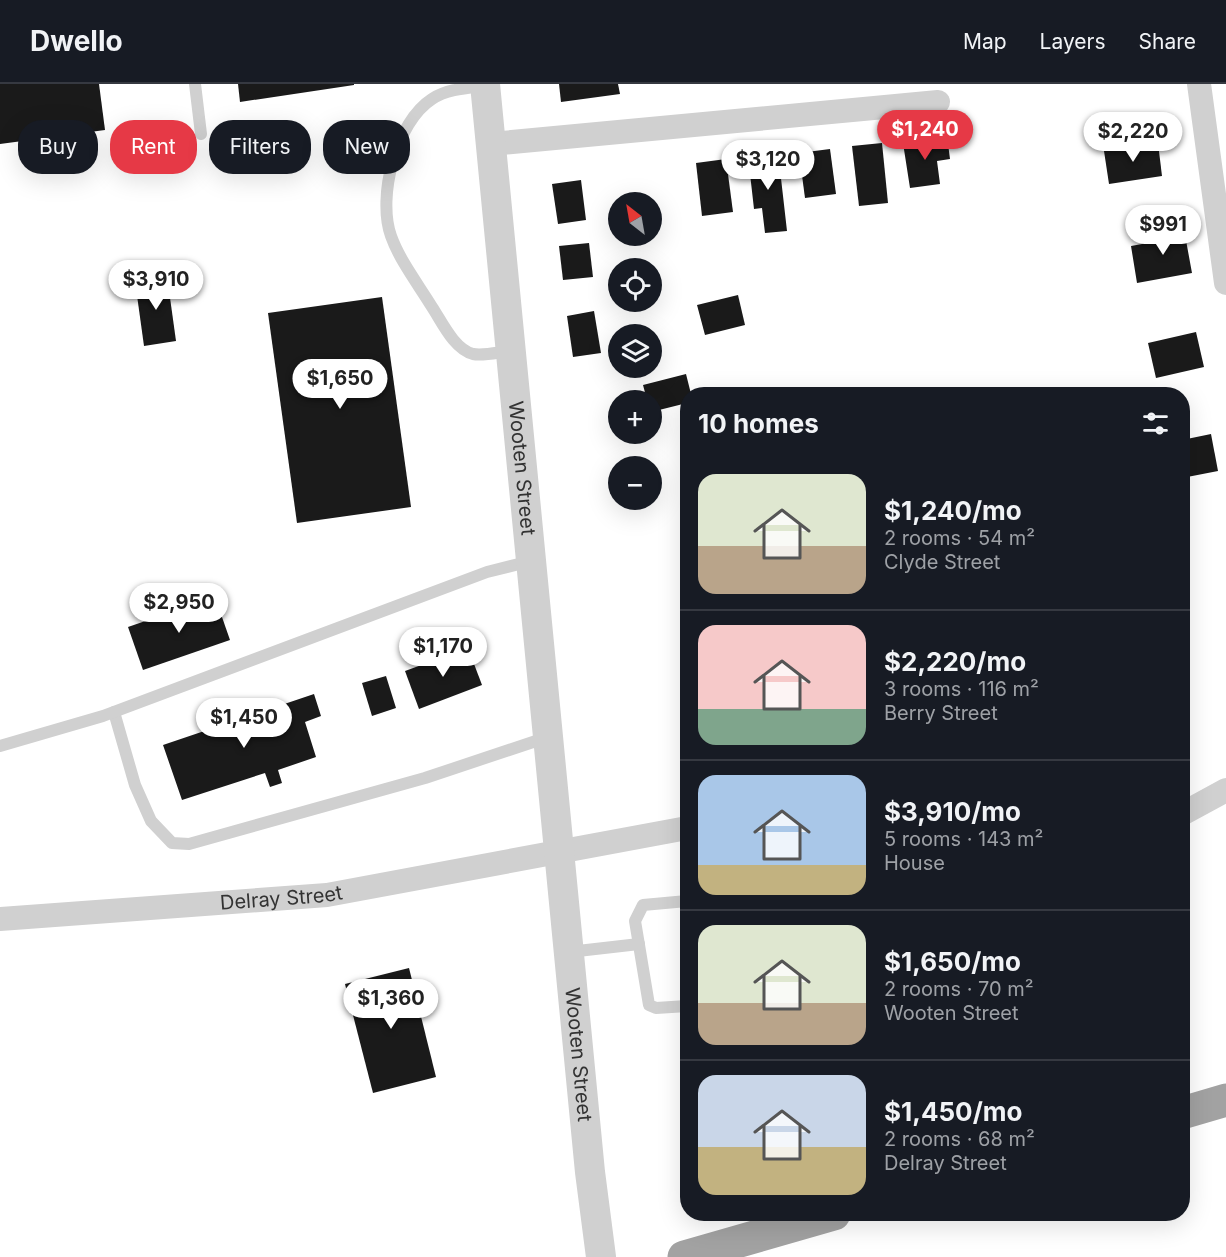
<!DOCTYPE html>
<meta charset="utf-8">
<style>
body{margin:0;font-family:Inter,sans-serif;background:#242831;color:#f1f3f6;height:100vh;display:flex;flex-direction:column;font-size:22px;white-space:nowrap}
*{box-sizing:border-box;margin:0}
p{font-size:20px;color:#9ea1a6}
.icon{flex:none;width:33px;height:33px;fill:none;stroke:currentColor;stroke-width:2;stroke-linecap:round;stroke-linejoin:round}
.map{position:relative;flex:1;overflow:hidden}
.side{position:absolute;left:680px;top:303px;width:510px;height:834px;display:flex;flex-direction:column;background:#171b24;border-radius:24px;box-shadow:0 6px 24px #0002}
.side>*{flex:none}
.banner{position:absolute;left:18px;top:36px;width:570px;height:54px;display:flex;gap:12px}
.needle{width:39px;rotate:329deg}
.buttons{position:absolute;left:608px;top:108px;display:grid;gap:12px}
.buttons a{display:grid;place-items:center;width:54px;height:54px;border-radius:50%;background:#171b24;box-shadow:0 6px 24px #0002;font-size:30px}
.price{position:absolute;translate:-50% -51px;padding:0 14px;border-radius:21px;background:#fff;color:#222;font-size:20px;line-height:39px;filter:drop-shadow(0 2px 3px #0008)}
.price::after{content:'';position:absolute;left:50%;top:36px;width:18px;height:14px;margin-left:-9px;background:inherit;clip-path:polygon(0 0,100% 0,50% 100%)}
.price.current{background:#e63946;color:#fff}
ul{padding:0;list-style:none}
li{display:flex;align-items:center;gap:18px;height:150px;padding:0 18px}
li+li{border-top:2px solid #363941}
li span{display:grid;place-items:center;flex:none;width:168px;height:120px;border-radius:18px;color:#555}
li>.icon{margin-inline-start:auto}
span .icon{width:72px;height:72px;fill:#fffc;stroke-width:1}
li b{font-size:26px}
h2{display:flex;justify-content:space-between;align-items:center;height:72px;padding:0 18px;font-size:26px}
.pill{padding:0 21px;border-radius:24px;background:#171b24;box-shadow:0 6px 24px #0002;font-size:21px;line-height:54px}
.pill.current{background:#e63946;color:#fff}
header{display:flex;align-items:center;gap:36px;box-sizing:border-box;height:84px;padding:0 30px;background:#171b24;border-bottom:2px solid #363941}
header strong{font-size:28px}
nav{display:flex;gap:33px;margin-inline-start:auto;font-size:21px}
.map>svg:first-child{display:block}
.building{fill:#1a1a1a}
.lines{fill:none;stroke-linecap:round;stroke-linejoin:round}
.service{stroke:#d0d0d0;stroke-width:12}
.minor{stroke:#d0d0d0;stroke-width:24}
.tertiary{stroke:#d0d0d0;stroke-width:30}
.trunk{stroke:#a2a2a2;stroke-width:33}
.labels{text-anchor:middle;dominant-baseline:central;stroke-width:6;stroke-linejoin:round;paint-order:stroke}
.street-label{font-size:20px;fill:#333;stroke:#fff}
</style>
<header>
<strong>Dwello</strong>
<nav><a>Map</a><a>Layers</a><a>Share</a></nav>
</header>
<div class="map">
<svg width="1226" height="1173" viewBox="0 0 1226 1173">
<rect width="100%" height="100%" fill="#fff"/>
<g class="building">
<path d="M0 0H99L105 46 0 60Z"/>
<path d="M238 0H354V1L240 18Z"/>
<path d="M559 0H618L620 10 561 18Z"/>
<path d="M947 52 950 75 937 77 940 100 910 104 903 59Z"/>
<path d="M882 59 888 119 859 122 852 62Z"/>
<path d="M1158 59 1162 92 1109 100 1104 67Z"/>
<path d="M830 65 836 110 805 114 799 69Z"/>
<path d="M778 68 787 147 765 149 762 124 754 125 748 72Z"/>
<path d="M726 75 733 128 702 132 696 79Z"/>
<path d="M581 96 586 136 558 140 552 100Z"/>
<path d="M1183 140 1192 189 1137 199 1131 162 1164 156 1161 143Z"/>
<path d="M589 159 593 193 563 196 559 162Z"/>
<path d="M167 192 176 257 144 262 135 197Z"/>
<path d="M738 211 745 241 705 251 697 221Z"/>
<path d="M382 213 411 423 297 439 268 229Z"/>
<path d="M594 227 601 269 573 273 567 232Z"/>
<path d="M1196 248 1204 283 1156 294 1148 259Z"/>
<path d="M686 290 691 310H687V319L651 328V316H647L643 301Z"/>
<path d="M1211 350 1218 387 1182 394V356Z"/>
<path d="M215 513 230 556 143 586 128 543Z"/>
<path d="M468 564 482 601 419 625 405 587Z"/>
<path d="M386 592 396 624 372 632 362 599Z"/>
<path d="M314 610 321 632 305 638 316 673 278 686 282 699 270 703 265 689 182 716 163 661Z"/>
<path d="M409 884 436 993 373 1009 345 900Z"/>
</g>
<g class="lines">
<g class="service">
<path d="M195 0 201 50"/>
<path d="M484 2C467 4 447 5 432 15 396 38 377 113 391 152 400 177 418 200 432 223 442 238 454 265 473 270 484 272 499 268 510 267"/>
<path d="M114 628 135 701 151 737 172 759 189 760 425 694 548 653"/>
<path d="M0 662 103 632 487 488 531 477"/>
<path d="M687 817 643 821 635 837 649 921 656 924 687 922"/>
<path d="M569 868 639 860"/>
</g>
<g class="minor">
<path d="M1199 0 1226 199"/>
<path d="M491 60 938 18"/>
<path d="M1182 730 1226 706"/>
<path id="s1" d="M0 835 327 811 687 744"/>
</g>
<path class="tertiary" id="s2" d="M485 0 590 1088 601 1173"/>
<g class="trunk">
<path d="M1182 1029 1226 1016"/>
<path d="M684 1173 834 1130"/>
</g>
</g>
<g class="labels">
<g class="street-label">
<text stroke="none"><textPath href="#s2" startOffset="386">Wooten Street</textPath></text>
<text stroke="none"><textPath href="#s1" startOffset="282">Delray Street</textPath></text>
<text stroke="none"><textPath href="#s2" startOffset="975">Wooten Street</textPath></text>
</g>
</g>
</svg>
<div class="buttons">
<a><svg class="needle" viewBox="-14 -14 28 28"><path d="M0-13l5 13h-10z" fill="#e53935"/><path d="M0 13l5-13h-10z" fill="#9ea1a6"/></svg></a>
<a><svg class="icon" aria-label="locate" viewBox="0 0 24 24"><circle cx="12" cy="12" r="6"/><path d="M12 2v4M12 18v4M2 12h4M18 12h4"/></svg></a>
<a><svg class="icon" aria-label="layers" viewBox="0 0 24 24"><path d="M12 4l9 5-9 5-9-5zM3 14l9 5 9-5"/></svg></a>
<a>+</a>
<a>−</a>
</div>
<b class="price current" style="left:925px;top:77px">$1,240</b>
<b class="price" style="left:1133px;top:79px">$2,220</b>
<b class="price" style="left:768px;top:107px">$3,120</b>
<b class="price" style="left:1163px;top:172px">$991</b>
<b class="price" style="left:156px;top:227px">$3,910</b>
<b class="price" style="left:340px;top:326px">$1,650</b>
<b class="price" style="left:179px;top:550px">$2,950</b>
<b class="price" style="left:443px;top:594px">$1,170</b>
<b class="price" style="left:244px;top:665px">$1,450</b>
<b class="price" style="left:391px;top:946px">$1,360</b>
<div class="banner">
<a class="pill">Buy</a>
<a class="pill current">Rent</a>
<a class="pill">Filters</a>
<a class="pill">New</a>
</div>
<section class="side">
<h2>10 homes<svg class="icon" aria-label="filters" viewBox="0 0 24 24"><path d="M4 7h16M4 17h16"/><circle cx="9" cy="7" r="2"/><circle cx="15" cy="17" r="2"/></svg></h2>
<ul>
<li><span style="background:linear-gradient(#dfe7d0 60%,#b9a48a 0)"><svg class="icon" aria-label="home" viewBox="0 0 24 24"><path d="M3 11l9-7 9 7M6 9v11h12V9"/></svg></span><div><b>$1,240/mo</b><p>2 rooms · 54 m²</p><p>Clyde Street</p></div></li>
<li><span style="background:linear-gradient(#f6c9c9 70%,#7fa58c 0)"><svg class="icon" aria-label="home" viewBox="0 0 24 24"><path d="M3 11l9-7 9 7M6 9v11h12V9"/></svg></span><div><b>$2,220/mo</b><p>3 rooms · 116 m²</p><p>Berry Street</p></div></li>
<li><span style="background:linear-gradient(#a9c7e8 75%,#c2b280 0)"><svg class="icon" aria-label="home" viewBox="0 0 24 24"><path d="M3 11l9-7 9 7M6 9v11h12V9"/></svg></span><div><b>$3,910/mo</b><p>5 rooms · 143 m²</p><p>House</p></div></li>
<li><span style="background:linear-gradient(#dfe7d0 65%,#b9a48a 0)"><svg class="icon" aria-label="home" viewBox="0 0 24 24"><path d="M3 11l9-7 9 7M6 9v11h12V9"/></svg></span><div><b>$1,650/mo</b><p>2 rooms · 70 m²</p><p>Wooten Street</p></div></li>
<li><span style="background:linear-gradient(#c9d6e8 60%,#c2b280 0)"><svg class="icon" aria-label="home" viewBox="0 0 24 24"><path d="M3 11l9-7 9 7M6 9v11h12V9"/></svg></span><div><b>$1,450/mo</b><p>2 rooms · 68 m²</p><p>Delray Street</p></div></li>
</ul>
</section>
</div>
